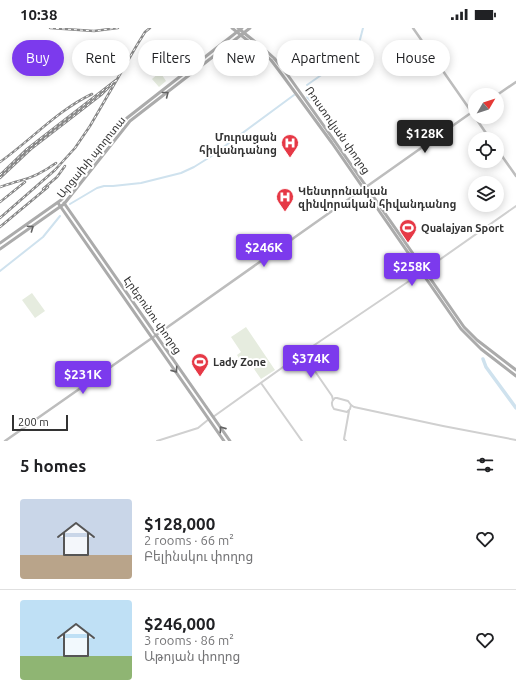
<!DOCTYPE html>
<meta charset="utf-8">
<style>
body{margin:0;font-family:Ubuntu,"Noto Sans Armenian",sans-serif;background:#f2f2f2;color:#202124;height:100vh;display:flex;flex-direction:column;font-size:15px;white-space:nowrap}
*{box-sizing:border-box;margin:0}
p{font-size:13px;color:#757577}
.icon{flex:none;width:22px;height:22px;fill:none;stroke:currentColor;stroke-width:2;stroke-linecap:round;stroke-linejoin:round}
.map{position:relative;height:413px;overflow:hidden}
.sheet{display:flex;flex-direction:column;background:#fff;flex:1}
.sheet>*{flex:none}
.banner{position:absolute;left:12px;top:12px;width:492px;height:36px;display:flex;gap:8px}
.needle{width:26px;rotate:51deg}
.controls{position:absolute;left:468px;top:60px;display:grid;gap:8px}
.controls a{display:grid;place-items:center;width:36px;height:36px;border-radius:50%;background:#fff;box-shadow:0 2px 10px #0003;font-size:20px}
.scale{position:absolute;left:12px;bottom:10px;width:56px;box-sizing:border-box;padding-left:4px;border:2px solid #333;border-top:0;font-size:11px;line-height:14px;white-space:nowrap;color:#333;-webkit-text-stroke:3px #fff;paint-order:stroke}
.price{position:absolute;translate:-50% -34px;padding:0 9px;border-radius:4px;background:#7c3aed;color:#fff;font-size:13px;line-height:26px;filter:drop-shadow(0 1px 2px #0008)}
.price::after{content:'';position:absolute;left:50%;top:24px;width:12px;height:9px;margin-left:-6px;background:inherit;clip-path:polygon(0 0,100% 0,50% 100%)}
.price.current{background:#222;color:#fff}
ul{padding:0;list-style:none}
li{display:flex;align-items:center;gap:12px;height:100px;padding:0 20px}
li+li{border-top:1px solid #e0e0e0}
li span{display:grid;place-items:center;flex:none;width:112px;height:80px;border-radius:4px;color:#555}
li>.icon{margin-inline-start:auto}
span .icon{width:48px;height:48px;fill:#fffc;stroke-width:1}
li b{font-size:17px}
h2{display:flex;justify-content:space-between;align-items:center;height:48px;padding:0 20px;font-size:17px}
.tag{padding:0 14px;border-radius:18px;background:#fff;box-shadow:0 2px 10px #0003;font-size:14px;line-height:36px}
.tag.current{background:#7c3aed;color:#fff}
.status{display:flex;justify-content:space-between;align-items:center;height:28px;padding:0 20px;background:#fff;direction:ltr}
.status svg{height:11px;fill:currentColor}
.map>svg:first-child{display:block}
.green{fill:#e6ecdf}
.lines{fill:none;stroke-linecap:round;stroke-linejoin:round}
.canal{stroke:#cfe2ee;stroke-width:2}
.river{stroke:#cfe2ee;stroke-width:3.5}
.tertiary{stroke:#d0d0d0;stroke-width:2}
.secondary{stroke:#bdbdbd;stroke-width:2.5}
.primary{stroke:#ababab;stroke-width:3}
.rail-casing{stroke:#888;stroke-width:2.5}
.rail{stroke:#fff;stroke-width:1;stroke-dasharray:3;stroke-linecap:butt}
.oneway{stroke:#636363}
.labels{text-anchor:middle;dominant-baseline:central;stroke-width:4;stroke-linejoin:round;paint-order:stroke}
.street-label{font-size:11px;fill:#333;stroke:#fff}
.poi-label{font-size:11px;font-weight:bold;fill:#333;stroke:#fff;text-anchor:start}
</style>
<div class="status"><b>10:38</b><svg viewBox="0 0 49 12"><path d="M0 12V9h3v3zM5 12V6h3v6zM10 12V3h3v9zM15 12V0h3v12zM26 1h20v11H26zM47 4h2v5h-2z"/></svg></div>
<div class="map">
<svg width="516" height="413" viewBox="0 0 516 413">
<rect width="100%" height="100%" fill="#fff"/>
<g class="green">
<path d="M160 44 166 53 159 59 152 51Z"/>
<path d="M32 265 45 283 35 290 22 272Z"/>
<path d="M246 299 275 342 261 351 254 341 256 339 251 333 244 338 237 327 241 324 231 309Z"/>
<path d="M318 321H320L325 328 314 336 309 327Z"/>
</g>
<g class="lines">
<g class="canal">
<path d="M307 57 327 43 356 27 363 0"/>
<path d="M70 176 97 160 104 158H113L141 155 181 145 194 139 210 129 294 67"/>
<path d="M0 243 43 209 60 188"/>
</g>
<g class="river">
<path d="M308 69 310 71"/>
<path d="M483 331 486 339 516 380"/>
</g>
<g class="tertiary">
<path d="M425 242 516 178"/>
<path d="M303 326 332 368 333 372"/>
<path d="M261 355 302 413"/>
<path d="M335 370H337L348 373 351 377 350 381 347 384 334 381C331 377 331 373 335 370Z"/>
<path d="M351 377 354 379 443 398 516 412"/>
<path d="M213 389 307 322 421 245"/>
<path d="M157 413 198 400 209 391"/>
<path d="M346 413 344 411 349 383"/>
</g>
<g class="secondary">
<path d="M413 0 475 89"/>
<path d="M497 67 516 54"/>
<path d="M475 89 490 111"/>
<path d="M497 121 516 148"/>
<path d="M5 413 162 303 475 82"/>
</g>
<g class="primary">
<path d="M232 0 262 24 271 32 283 48 332 115 461 301 481 321 516 348"/>
<path d="M238 0 264 21 274 30 287 46 336 115 464 299 477 312 516 342"/>
<path d="M58 175 224 413"/>
<path d="M64 175 230 413"/>
<path d="M0 215 61 172 127 90 242 0"/>
<path d="M0 221 64 176 130 93 250 0"/>
</g>
<defs>
<g id="rail">
<path d="M50 0 94 3 118 0"/>
<path d="M0 134C31 112 58 82 92 66"/>
<path d="M0 147 27 121 116 52 101 67 31 121 0 150"/>
<path d="M0 159C6 157 12 155 19 153 32 150 45 143 56 135"/>
<path d="M43 161 57 149 65 138"/>
<path d="M0 174 25 154"/>
<path d="M0 190 55 142 75 120 90 98 137 17 145 4 150 0"/>
<path d="M0 199 48 159"/>
</g>
</defs>
<use href="#rail" class="rail-casing"/>
<use href="#rail" class="rail"/>
</g>
<defs><path id="oneway-chevron" d="M-2-3.5L2.5 0L-2 3.5" fill="none" stroke-width="1.6" stroke-linecap="round" stroke-linejoin="round"/></defs>
<g class="oneway">
<use href="#oneway-chevron" transform="translate(166 66) rotate(-38)"/>
<use href="#oneway-chevron" transform="translate(31 200) rotate(-35)"/>
<use href="#oneway-chevron" transform="translate(175 342) rotate(55)"/>
<use href="#oneway-chevron" transform="translate(222 401) rotate(-125)"/>
</g>
<defs>
<symbol id="hospital-pin" viewBox="-11 -11 22 30"><path d="M0 17L-7.5 6A9.5 9.5 0 1 1 7.5 6Z" fill="#e63946" stroke="#fff"/><path d="M-5-5h3v3.5h4V-5h3V5h-3V1.5h-4V5h-3Z" fill="#fff"/></symbol>
<symbol id="stadium-pin" viewBox="-11 -11 22 30"><path d="M0 17L-7.5 6A9.5 9.5 0 1 1 7.5 6Z" fill="#e63946" stroke="#fff"/><path d="M0-5a6.5 5 0 1 0 0 10a6.5 5 0 1 0 0-10ZM-3.5-1.8h7v3.6h-7Z" fill="#fff"/></symbol>
</defs>
<g fill-rule="evenodd">
<use href="#hospital-pin" x="280" y="105" width="20" height="27"/>
<use href="#hospital-pin" x="275" y="159" width="20" height="27"/>
<use href="#stadium-pin" x="398" y="190" width="20" height="27"/>
<use href="#stadium-pin" x="190" y="324" width="20" height="27"/>
</g>
<g class="labels">
<g class="street-label">
<text transform="translate(338 102) rotate(55)">Ռոստովյան փողոց</text>
<text transform="translate(91 129) rotate(-51)">Արցախի պողոտա</text>
<text transform="translate(153 287) rotate(55)">Էրեբունու փողոց</text>
</g>
<g class="poi-label">
<text x="277" y="109" text-anchor="end">Մուրացան<tspan x="277" dy="13">հիվանդանոց</tspan></text>
<text x="298" y="163">Կենտրոնական<tspan x="298" dy="13">զինվորական հիվանդանոց</tspan></text>
<text x="421" y="200">Qualajyan Sport</text>
<text x="213" y="334">Lady Zone</text>
</g>
</g>
</svg>
<div class="controls">
<a><svg class="needle" viewBox="-14 -14 28 28"><path d="M0-13l5 13h-10z" fill="#e53935"/><path d="M0 13l5-13h-10z" fill="#757577"/></svg></a>
<a><svg class="icon" aria-label="locate" viewBox="0 0 24 24"><circle cx="12" cy="12" r="6"/><path d="M12 2v4M12 18v4M2 12h4M18 12h4"/></svg></a>
<a><svg class="icon" aria-label="layers" viewBox="0 0 24 24"><path d="M12 4l9 5-9 5-9-5zM3 14l9 5 9-5"/></svg></a>
</div>
<div class="scale">200 m</div>
<b class="price current" style="left:425px;top:126px">$128K</b>
<b class="price" style="left:264px;top:240px">$246K</b>
<b class="price" style="left:412px;top:259px">$258K</b>
<b class="price" style="left:311px;top:351px">$374K</b>
<b class="price" style="left:83px;top:367px">$231K</b>
<div class="banner">
<a class="tag current">Buy</a>
<a class="tag">Rent</a>
<a class="tag">Filters</a>
<a class="tag">New</a>
<a class="tag">Apartment</a>
<a class="tag">House</a>
</div>
</div>
<section class="sheet">
<h2>5 homes<svg class="icon" aria-label="filters" viewBox="0 0 24 24"><path d="M4 7h16M4 17h16"/><circle cx="9" cy="7" r="2"/><circle cx="15" cy="17" r="2"/></svg></h2>
<ul>
<li><span style="background:linear-gradient(#c9d6e8 70%,#b9a48a 0)"><svg class="icon" aria-label="home" viewBox="0 0 24 24"><path d="M3 11l9-7 9 7M6 9v11h12V9"/></svg></span><div><b>$128,000</b><p>2 rooms · 66 m²</p><p>Բելինսկու փողոց</p></div><svg class="icon" aria-label="heart" viewBox="0 0 24 24"><path d="M12 20l-8-8c-3-5 5-10 8-4 3-6 11-1 8 4z"/></svg></li>
<li><span style="background:linear-gradient(#bfe0f5 70%,#8fb573 0)"><svg class="icon" aria-label="home" viewBox="0 0 24 24"><path d="M3 11l9-7 9 7M6 9v11h12V9"/></svg></span><div><b>$246,000</b><p>3 rooms · 86 m²</p><p>Աթոյան փողոց</p></div><svg class="icon" aria-label="heart" viewBox="0 0 24 24"><path d="M12 20l-8-8c-3-5 5-10 8-4 3-6 11-1 8 4z"/></svg></li>
</ul>
</section>
